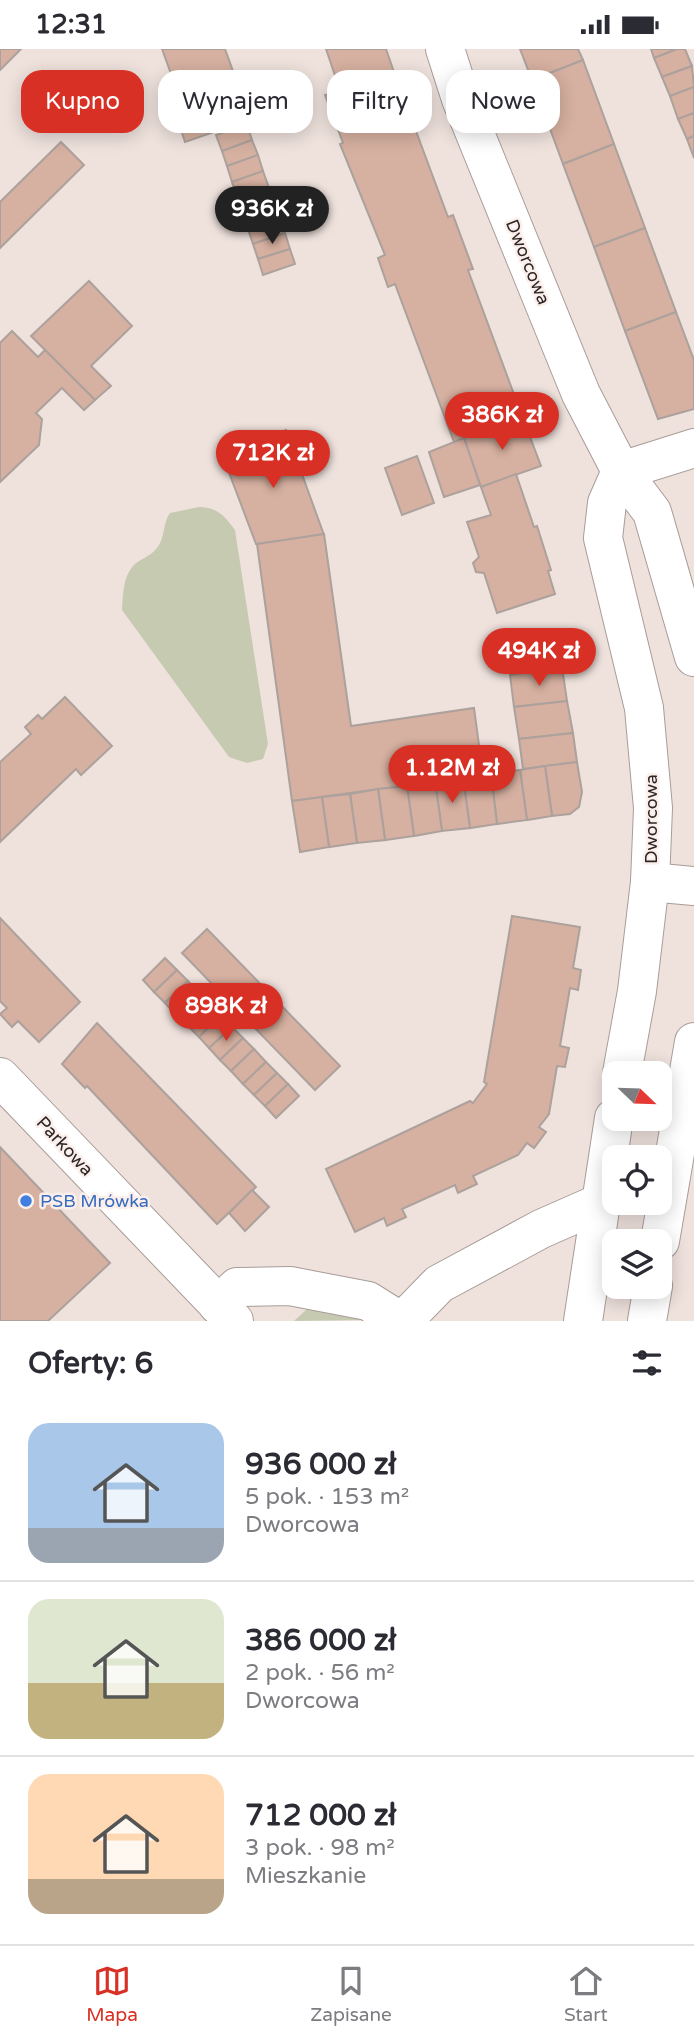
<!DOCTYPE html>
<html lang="pl">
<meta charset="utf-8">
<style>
body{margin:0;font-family:"Varela Round",sans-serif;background:#f7f7f7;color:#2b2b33;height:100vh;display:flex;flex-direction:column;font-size:26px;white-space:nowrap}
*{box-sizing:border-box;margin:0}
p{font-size:23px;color:#7c7c81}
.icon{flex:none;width:38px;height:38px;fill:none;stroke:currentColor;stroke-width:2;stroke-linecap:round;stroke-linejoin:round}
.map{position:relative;height:1272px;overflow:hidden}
.sheet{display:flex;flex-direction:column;background:#fff;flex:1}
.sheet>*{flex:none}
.guide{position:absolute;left:21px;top:21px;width:653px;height:63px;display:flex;gap:14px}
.needle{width:46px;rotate:113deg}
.fabs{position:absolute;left:602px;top:1012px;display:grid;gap:14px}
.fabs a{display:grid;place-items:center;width:70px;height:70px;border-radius:14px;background:#fff;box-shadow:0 4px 18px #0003;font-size:35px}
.price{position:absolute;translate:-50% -60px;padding:0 16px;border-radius:24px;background:#d93025;color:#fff;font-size:23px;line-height:46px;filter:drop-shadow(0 2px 4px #0008)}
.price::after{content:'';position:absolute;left:50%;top:42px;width:21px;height:16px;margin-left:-10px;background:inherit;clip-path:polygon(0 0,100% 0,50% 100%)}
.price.current{background:#222;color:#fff}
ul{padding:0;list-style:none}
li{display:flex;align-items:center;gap:21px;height:175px;padding:0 28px}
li+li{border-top:2px solid #e1e1e2}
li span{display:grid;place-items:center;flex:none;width:196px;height:140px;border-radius:21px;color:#555}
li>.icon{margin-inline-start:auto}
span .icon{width:84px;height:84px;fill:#fffc;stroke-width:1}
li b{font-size:30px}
h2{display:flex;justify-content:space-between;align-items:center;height:84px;padding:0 28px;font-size:30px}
.chip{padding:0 24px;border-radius:21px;background:#fff;box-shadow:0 4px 18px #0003;font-size:24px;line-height:63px}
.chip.current{background:#d93025;color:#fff}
.status{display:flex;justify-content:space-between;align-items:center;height:49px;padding:0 35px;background:#fff;direction:ltr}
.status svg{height:19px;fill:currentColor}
.tabs{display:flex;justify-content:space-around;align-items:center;height:98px;border-top:2px solid #e1e1e2;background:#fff;font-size:19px;color:#7c7c81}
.tabs a{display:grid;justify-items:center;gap:4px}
.tabs .current{color:#d93025}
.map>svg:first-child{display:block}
.green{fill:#c6cab1}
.building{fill:#d6b0a0;stroke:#aca19c;stroke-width:2}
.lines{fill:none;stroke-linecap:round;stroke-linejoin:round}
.street-casing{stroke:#a89c98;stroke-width:40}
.street{stroke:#fff;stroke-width:38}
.shop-dot{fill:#3f7fe0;stroke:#fcefeb;stroke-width:2.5}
.labels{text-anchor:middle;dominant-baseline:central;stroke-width:5;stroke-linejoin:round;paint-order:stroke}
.street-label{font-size:18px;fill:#2c2725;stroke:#fcefeb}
.shop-label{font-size:18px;fill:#366cbe;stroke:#fcefeb;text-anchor:start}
</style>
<div class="status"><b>12:31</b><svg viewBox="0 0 49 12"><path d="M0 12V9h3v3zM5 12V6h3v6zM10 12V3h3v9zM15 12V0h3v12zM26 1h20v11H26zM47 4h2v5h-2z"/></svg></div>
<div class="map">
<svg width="694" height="1272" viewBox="0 0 694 1272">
<rect width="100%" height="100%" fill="#efe2dd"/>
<g class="green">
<path d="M199 458C217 458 225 467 235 481L268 695 263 710 247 714 229 708 122 561C123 547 123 528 133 517 139 510 150 508 156 500 166 489 162 475 170 464Z"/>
<path d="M317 1257 362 1267 363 1271 294 1272 307 1260Z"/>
</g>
<g class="building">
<path d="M0 0H21L0 21Z"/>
<path d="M162 0H225L234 25 178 44Z"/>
<path d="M326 0H386L394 23 340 41Z"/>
<path d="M520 0H578L583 11 532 31Z"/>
<path d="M651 0H677L654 9Z"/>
<path d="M677 0H685L692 17 662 28 654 9Z"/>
<path d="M583 11 614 95 563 115 532 31Z"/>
<path d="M692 17 694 38 670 47 662 28Z"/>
<path d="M394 23 448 168 453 166 473 220 468 221 522 367 454 393 395 235 388 238 378 209 385 206 340 95 343 94 325 46Z"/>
<path d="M694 38V64L678 70 670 47Z"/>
<path d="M241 54 248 72 217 82 211 65Z"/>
<path d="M694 64V87L687 90 678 70Z"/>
<path d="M211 65 217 82 185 93 179 75Z"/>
<path d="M247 75 252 91 222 102 216 86Z"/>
<path d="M694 87V109L687 90Z"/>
<path d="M252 91 258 106 227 117 222 102Z"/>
<path d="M61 93 84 116 0 199V153Z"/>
<path d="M614 95 645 179 594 198 563 115Z"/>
<path d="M258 106 263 122 232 133 227 117Z"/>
<path d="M263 122 269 139 238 150 232 133Z"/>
<path d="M269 139 275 155 244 167 238 150Z"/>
<path d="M275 155 280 169 249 180 244 167Z"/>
<path d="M280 169 285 184 253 195 248 180Z"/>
<path d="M645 179 676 263 625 282 594 198Z"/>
<path d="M285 184 290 200 258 210 253 195Z"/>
<path d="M290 200 295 215 263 226 258 210Z"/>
<path d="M89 232 132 277 91 317 111 337 95 351 31 287Z"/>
<path d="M676 263 694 311V360L658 370 625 282Z"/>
<path d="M12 282 38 308 45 301 95 351 84 361 62 339 36 364 42 370 39 396 0 433V294Z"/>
<path d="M522 367 541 417 481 438 464 389Z"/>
<path d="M286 381 324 486 256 495 222 405Z"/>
<path d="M464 389 480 436 444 448 429 403Z"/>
<path d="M417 407 434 454 402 466 385 419Z"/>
<path d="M516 425 534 478 537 477 551 521 548 522 555 545 497 564 484 524 476 523 473 514 479 508 467 473 491 466 481 438Z"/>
<path d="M324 485 351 677 474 659 483 726 292 752 257 495Z"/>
<path d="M562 618 567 652 514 658 510 626Z"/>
<path d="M65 648 112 697 81 726 76 720 0 793V713L31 685 25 678 38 666 42 670Z"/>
<path d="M567 652 573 684 519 690 514 658Z"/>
<path d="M573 684 577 713 523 720 519 690Z"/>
<path d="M577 713 582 743 579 758 570 765 552 767 545 717Z"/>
<path d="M545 717 552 767 527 771 520 721Z"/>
<path d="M520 721 527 771 497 775 491 725Z"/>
<path d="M491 725 497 775 470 779 463 729Z"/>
<path d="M463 729 470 779 442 782 435 732Z"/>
<path d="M435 732 442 782 414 787 407 737Z"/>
<path d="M407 737 414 787 385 791 378 740Z"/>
<path d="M378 740 385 791 357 794 350 745Z"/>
<path d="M350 745 357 794 329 798 322 748Z"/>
<path d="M322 748 329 798 300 803 292 752Z"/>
<path d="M512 867 580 878 573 919 581 921 578 941 570 939 560 997 569 999 565 1018 557 1017 549 1065 539 1078 546 1083 534 1099 527 1094 518 1106 473 1127 477 1135 458 1144 455 1136 402 1160 406 1168 387 1177 384 1169 355 1183 326 1120 470 1052 473 1054 487 1035 484 1033Z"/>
<path d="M0 869 80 953 39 993 18 972 12 978 0 965 7 959 0 952Z"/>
<path d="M207 880 340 1017 315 1041 182 904Z"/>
<path d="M165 909 177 921 154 943 143 931Z"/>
<path d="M177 921 188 932 165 954 154 943Z"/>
<path d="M188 932 199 944 176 966 165 954Z"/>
<path d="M199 944 210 955 188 977 176 966Z"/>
<path d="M210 955 221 966 199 988 188 977Z"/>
<path d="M221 966 232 978 209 999 199 988Z"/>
<path d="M97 974 256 1138 217 1175 87 1037 85 1039 62 1015Z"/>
<path d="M232 978 243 989 220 1011 209 999Z"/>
<path d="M243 989 254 1000 231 1022 220 1011Z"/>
<path d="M254 1000 266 1013 243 1035 231 1022Z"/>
<path d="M266 1013 277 1024 254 1046 243 1035Z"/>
<path d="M277 1024 288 1035 265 1057 254 1046Z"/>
<path d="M288 1035 299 1047 276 1069 265 1057Z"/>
<path d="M0 1098 110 1214 48 1272H0Z"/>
<path d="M252 1141 269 1158 245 1182 229 1164Z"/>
</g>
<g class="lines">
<defs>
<g id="street">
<path d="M445 0 461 50 581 345 621 422 652 463 694 608"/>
<path d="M621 422 607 454 603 489 644 659 653 759 650 833 637 942 622 1024"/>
<path d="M621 422 694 399"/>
<path d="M650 833 694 837"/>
<path d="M0 1028 234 1272"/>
<path d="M660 1192 694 993"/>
<path d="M218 1256 237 1238 290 1237 368 1252 400 1272"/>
<path d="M403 1272 439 1235 541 1180 600 1154"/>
<path d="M583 1272 614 1069"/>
<path d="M647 1272 653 1237"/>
</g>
</defs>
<use href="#street" class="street-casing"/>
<use href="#street" class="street"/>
</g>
<circle class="shop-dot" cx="26" cy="1152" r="7"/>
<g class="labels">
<g class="street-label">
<text transform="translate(528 213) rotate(68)">Dworcowa</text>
<text transform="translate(651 770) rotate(-90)">Dworcowa</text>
<text transform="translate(65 1097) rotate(47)">Parkowa</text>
</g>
<g class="shop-label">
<text x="40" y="1152">PSB Mrówka</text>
</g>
</g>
</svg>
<div class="fabs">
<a><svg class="needle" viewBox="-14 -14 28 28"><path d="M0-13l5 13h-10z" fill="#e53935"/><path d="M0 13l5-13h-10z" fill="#7c7c81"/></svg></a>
<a><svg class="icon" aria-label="locate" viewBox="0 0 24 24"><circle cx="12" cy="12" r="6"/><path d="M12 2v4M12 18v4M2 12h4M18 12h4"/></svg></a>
<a><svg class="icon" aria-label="layers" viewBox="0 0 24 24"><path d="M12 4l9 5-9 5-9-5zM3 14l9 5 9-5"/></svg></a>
</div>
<b class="price current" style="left:272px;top:197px">936K zł</b>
<b class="price" style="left:502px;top:403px">386K zł</b>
<b class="price" style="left:273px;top:441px">712K zł</b>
<b class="price" style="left:539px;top:639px">494K zł</b>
<b class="price" style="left:452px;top:756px">1.12M zł</b>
<b class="price" style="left:226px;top:994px">898K zł</b>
<div class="guide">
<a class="chip current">Kupno</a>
<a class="chip">Wynajem</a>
<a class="chip">Filtry</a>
<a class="chip">Nowe</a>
</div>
</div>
<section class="sheet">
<h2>Oferty: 6<svg class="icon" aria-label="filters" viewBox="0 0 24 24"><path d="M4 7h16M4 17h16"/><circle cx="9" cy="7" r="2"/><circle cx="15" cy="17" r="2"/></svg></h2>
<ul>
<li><span style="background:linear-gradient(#a9c7e8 75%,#9aa5b1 0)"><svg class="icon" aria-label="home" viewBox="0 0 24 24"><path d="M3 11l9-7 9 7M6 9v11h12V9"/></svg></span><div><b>936 000 zł</b><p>5 pok. · 153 m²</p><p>Dworcowa</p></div></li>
<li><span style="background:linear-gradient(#dfe7d0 60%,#c2b280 0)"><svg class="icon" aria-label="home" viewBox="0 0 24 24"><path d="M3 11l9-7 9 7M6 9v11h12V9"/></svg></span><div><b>386 000 zł</b><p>2 pok. · 56 m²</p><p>Dworcowa</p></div></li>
<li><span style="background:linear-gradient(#ffd9b3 75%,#b9a48a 0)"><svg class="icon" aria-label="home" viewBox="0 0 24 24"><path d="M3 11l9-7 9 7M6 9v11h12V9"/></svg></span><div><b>712 000 zł</b><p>3 pok. · 98 m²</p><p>Mieszkanie</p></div></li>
</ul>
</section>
<nav class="tabs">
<a class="current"><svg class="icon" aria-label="map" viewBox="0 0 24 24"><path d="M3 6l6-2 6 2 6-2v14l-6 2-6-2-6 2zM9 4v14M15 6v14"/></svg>Mapa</a>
<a><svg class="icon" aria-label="saved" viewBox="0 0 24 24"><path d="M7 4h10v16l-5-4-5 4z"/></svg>Zapisane</a>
<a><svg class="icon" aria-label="home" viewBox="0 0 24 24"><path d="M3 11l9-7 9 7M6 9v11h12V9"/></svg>Start</a>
</nav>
